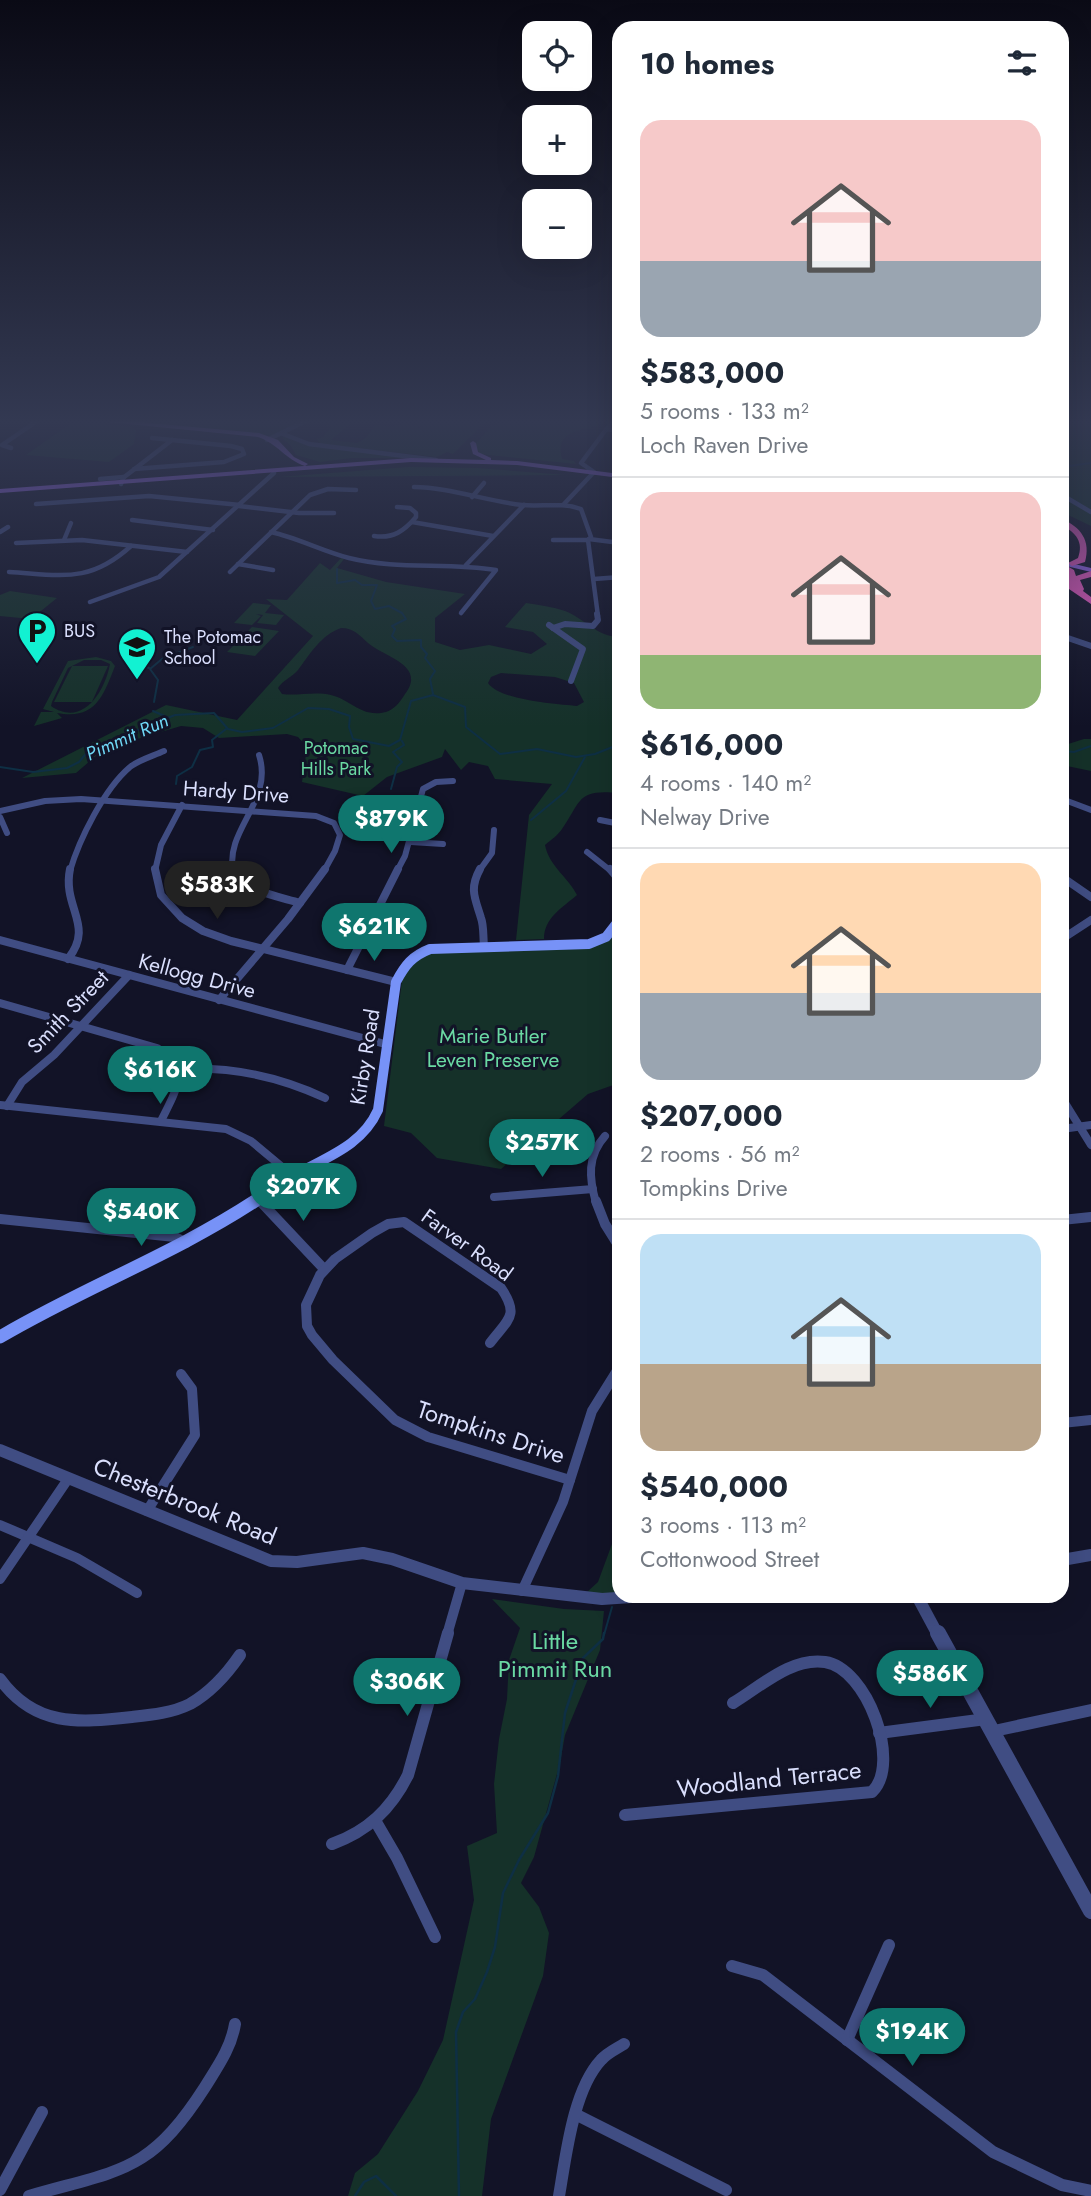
<!DOCTYPE html>
<meta charset="utf-8">
<style>
body{margin:0;font-family:Jost,sans-serif;background:#f6f6f7;color:#1f2937;height:100vh;display:flex;flex-direction:column;font-size:26px;white-space:nowrap}
*{box-sizing:border-box;margin:0}
p{font-size:23px;color:#747a83}
.icon{flex:none;width:38px;height:38px;fill:none;stroke:currentColor;stroke-width:2;stroke-linecap:round;stroke-linejoin:round}
.map{position:relative;flex:1;overflow:hidden}
.panel{position:absolute;left:612px;top:21px;width:457px;height:1582px;display:flex;flex-direction:column;background:#fff;border-radius:21px;box-shadow:0 7px 28px #0002}
.panel>*{flex:none}
.tools{position:absolute;left:522px;top:21px;display:grid;gap:14px}
.tools a{display:grid;place-items:center;width:70px;height:70px;border-radius:14px;background:#fff;box-shadow:0 7px 28px #0002;font-size:35px}
.price{position:absolute;translate:-50% -60px;padding:0 16px;border-radius:24px;background:#0f766e;color:#fff;font-size:23px;line-height:46px;filter:drop-shadow(0 2px 4px #0008)}
.price::after{content:'';position:absolute;left:50%;top:42px;width:21px;height:16px;margin-left:-10px;background:inherit;clip-path:polygon(0 0,100% 0,50% 100%)}
.price.on{background:#222;color:#fff}
ul{padding:0;list-style:none}
li{display:grid;align-content:center;gap:14px;height:371px;padding:0 28px}
li+li{border-top:2px solid #e0e1e3}
li span{display:grid;place-items:center;height:217px;border-radius:21px;color:#555}
li>.icon{margin-inline-start:auto}
span .icon{width:126px;height:126px;fill:#fffc;stroke-width:1}
li b{font-size:30px}
h2{display:flex;justify-content:space-between;align-items:center;height:84px;padding:0 28px;font-size:30px}
.map>svg:first-child{display:block}
.green{fill:#153129;fill-rule:evenodd}
.lines{fill:none;stroke-linecap:round;stroke-linejoin:round}
.stream-far1{stroke:#0e2f44;stroke-width:2}
.stream{stroke:#0e2f44;stroke-width:2.5}
.minor-far4{stroke:#404d83;stroke-width:4.5}
.minor-far3{stroke:#404d83;stroke-width:6}
.minor-far2{stroke:#404d83;stroke-width:8}
.minor-far1{stroke:#404d83;stroke-width:10}
.minor{stroke:#404d83;stroke-width:12}
.tertiary-far1{stroke:#404d83;stroke-width:12}
.tertiary{stroke:#404d83;stroke-width:16}
.secondary-far1{stroke:#7792f7;stroke-width:10}
.secondary{stroke:#7792f7;stroke-width:13}
.primary{fill:#9f68f6;fill-rule:evenodd}
.motorway{fill:#f55dca;fill-rule:evenodd}
.labels{text-anchor:middle;dominant-baseline:central;stroke-width:6;stroke-linejoin:round;paint-order:stroke}
.far-poi-label{font-size:18px;fill:#dadffd;stroke:#121327;text-anchor:start}
.far-park-label{font-size:18px;fill:#6ad9a3;stroke:#121327}
.far-water-label{font-size:19px;font-style:italic;fill:#6fd8f6;stroke:#121327}
.street-label{font-size:21px;fill:#dadffd;stroke:#121327}
.park-label{font-size:21px;fill:#6ad9a3;stroke:#121327}
.near-street-label{font-size:24px;fill:#dadffd;stroke:#121327}
.near-park-label{font-size:24px;fill:#6ad9a3;stroke:#121327}
</style>
<div class="map">
<svg width="1091" height="2196" viewBox="0 0 1091 2196">
<rect width="100%" height="100%" fill="#121327"/>
<g class="green">
<path d="M87 419H307L271 436 226 430Z"/>
<path d="M334 419H356L331 440 357 443 366 438 376 424 393 427C399 423 412 423 419 426L417 428 423 427 413 422 390 421 488 419 453 454 447 452 437 457 320 444 317 439 323 437 331 427 326 426Z"/>
<path d="M510 419H585L600 425C583 431 554 429 562 459L574 461 576 464 480 454 475 445 491 426Z"/>
<path d="M1062 419H1091V526L1062 512Z"/>
<path d="M74 421 133 427 136 431 134 444 109 462 26 455Z"/>
<path d="M285 436 308 445 433 458H352L320 462 296 455 291 446 282 438Z"/>
<path d="M408 467 477 468 566 475 279 477Z"/>
<path d="M341 558 344 559 337 568 386 582 465 594 435 618V642L460 650 489 645 531 654 547 644 533 632 505 627 526 603C539 605 553 607 565 611 585 619 596 636 619 637V793C577 789 582 800 562 829 558 835 551 840 545 845 549 866 568 877 577 895 562 908 544 918 544 939L516 940 529 815 552 784 495 779 488 766 469 762 461 770 445 749 442 757 387 777 363 796 302 782 307 747 298 737 287 734 219 738 203 728 181 726 104 749 76 773 22 778 166 705 237 720 313 636 266 599 287 600 320 563 330 570ZM341 628C354 628 359 635 368 643 384 657 427 665 405 694 400 702 395 709 386 712 361 718 352 700 331 695 315 691 298 696 282 694L278 688C283 680 292 677 298 670 310 654 321 635 341 628ZM501 673 555 677 574 683 584 702 577 706C556 704 499 700 488 683L491 677Z"/>
<path d="M10 591 57 598 31 619 0 616V595Z"/>
<path d="M253 603 271 605 265 613 284 615 276 625 257 623 263 615 256 614 261 616 252 625 234 623Z"/>
<path d="M252 627 279 631 255 656 227 652Z"/>
<path d="M96 657 111 661 115 666C103 697 95 720 57 713L62 718 34 726 41 712H54L43 709 68 661ZM84 660H101L110 664C105 691 83 728 51 706L52 702 68 668Z"/>
<path d="M72 666H108L92 702H54Z"/>
<path d="M1084 739H1091V771L1062 765V744L1065 745Z"/>
<path d="M619 932V996L612 1043H619V1083L588 1094 501 1169 437 1158 411 1133 384 1126 403 972 425 954 611 938Z"/>
<path d="M619 1525V1595L586 1593 598 1582Z"/>
<path d="M492 1599 564 1609 604 1611 600 1650 565 1735 560 1763 534 1857 521 1883 539 1907 549 1933 543 1976 491 2119 482 2196H348L355 2173 378 2154 418 2091 443 2040 474 1900 467 1846 497 1833 494 1784 499 1739 507 1699 509 1660 520 1628Z"/>
</g>
<g class="lines">
<g class="stream-far1">
<path d="M1062 467 1091 463"/>
<path d="M1062 532 1065 530"/>
<path d="M337 569V583L355 580 362 585H377L371 601 375 609 389 606 402 613 406 619 392 626 395 629 392 636 397 641 421 640V647L427 654 425 658 435 671 430 679 433 694"/>
<path d="M127 648 134 662 149 668"/>
<path d="M620 701 613 708V714L620 720"/>
<path d="M154 702 158 680 150 669 162 659 193 647"/>
<path d="M153 711 167 717"/>
<path d="M1062 751 1074 752 1091 746"/>
<path d="M0 767 33 772 67 768 79 762 90 749 175 715 214 713 228 729 242 732 273 728 308 708 329 709 350 716 349 727 353 739 389 746 400 740 411 701 433 695 465 707 466 727 500 754 537 749 576 757 595 754 620 744"/>
<path d="M176 784 177 776 192 767 200 750 213 747 212 740 226 729"/>
<path d="M391 789 397 767 402 762 393 752 404 745 402 741"/>
<path d="M531 820 566 791 585 757"/>
<path d="M604 1635 612 1607"/>
</g>
<g class="stream">
<path d="M355 2196 364 2182 376 2176 396 2196"/>
<path d="M459 2196 456 2032 463 2012 475 1999 487 1972 495 1947 503 1893 519 1860 548 1813 558 1776 565 1713 583 1658 603 1639 604 1633"/>
</g>
<g class="minor-far4">
<path d="M606 429 620 431"/>
<path d="M283 434 309 444 436 460"/>
<path d="M267 440 310 419"/>
<path d="M11 448 2 445 40 419"/>
<path d="M134 469 224 462 244 454 242 449 231 446 152 438"/>
<path d="M100 479 124 477"/>
<path d="M121 484 123 478 172 440"/>
<path d="M414 487C448 487 486 501 522 505 542 507 561 502 581 509L591 537 588 540 598 616"/>
<path d="M1062 495 1091 512"/>
<path d="M472 497 484 483"/>
<path d="M36 504 149 496 240 505"/>
<path d="M564 504 594 472 581 463 614 419"/>
<path d="M239 506 299 513H334"/>
<path d="M132 520 213 530"/>
<path d="M412 522 493 536"/>
<path d="M0 532 8 527"/>
<path d="M271 532C298 538 322 551 349 558 397 570 448 562 496 570L461 613"/>
<path d="M374 536C393 539 404 531 416 517V513L410 508 397 507"/>
<path d="M589 539 620 543"/>
<path d="M64 540 71 523"/>
<path d="M553 540H588"/>
<path d="M16 543 82 540 187 552"/>
<path d="M238 564 273 570"/>
<path d="M466 565 524 505"/>
<path d="M9 572C61 575 89 584 131 546"/>
<path d="M230 572 310 495 328 489 356 490"/>
<path d="M594 579 620 577"/>
<path d="M90 602 159 577 274 473"/>
</g>
<g class="minor-far3">
<path d="M549 625 583 649 571 681"/>
<path d="M553 628 565 624 593 626 598 620 597 614"/>
<path d="M1062 636 1091 646"/>
<path d="M1062 799 1091 810"/>
<path d="M0 811 45 801 81 799 316 816 334 823 340 835 335 851 324 871"/>
<path d="M0 817 7 833"/>
<path d="M600 820 620 824"/>
<path d="M411 842 443 844"/>
<path d="M587 852 611 871"/>
<path d="M70 871C79 840 104 789 130 767 139 760 153 756 164 751"/>
<path d="M155 871 161 845 182 805"/>
<path d="M233 871C225 829 274 801 259 755"/>
<path d="M397 871 405 856 423 789 436 782 453 781"/>
<path d="M479 871 492 853 494 830"/>
</g>
<g class="minor-far2">
<path d="M155 869 161 895 182 918 203 931 231 941 396 982"/>
<path d="M233 869C245 892 277 896 300 903"/>
<path d="M480 869C469 889 475 898 481 918 484 926 483 937 484 946"/>
<path d="M610 869 620 881"/>
<path d="M1062 877 1091 897"/>
<path d="M1062 939 1091 920"/>
<path d="M0 940 385 1044"/>
<path d="M68 959C95 925 62 908 70 869"/>
<path d="M347 970 398 869"/>
<path d="M219 1000 288 919 325 869"/>
<path d="M0 1003 157 1048C192 1069 175 1092 161 1121"/>
<path d="M178 1069C230 1066 278 1076 325 1098"/>
<path d="M1062 1098 1091 1145"/>
<path d="M0 1105 226 1129 251 1141 293 1176"/>
<path d="M7 1106 22 1082 54 1055 129 975"/>
<path d="M1062 1129 1091 1125"/>
<path d="M494 1197 593 1189"/>
<path d="M258 1199 262 1203"/>
<path d="M596 1203C589 1178 587 1156 605 1136"/>
</g>
<g class="minor-far1">
<path d="M260 1201 324 1269"/>
<path d="M596 1201 605 1224 620 1248"/>
<path d="M0 1219 175 1237 186 1243"/>
<path d="M1062 1220 1091 1217"/>
<path d="M490 1343C508 1319 520 1316 501 1288L404 1222 388 1224 372 1233 335 1259 320 1275 306 1305 307 1326 312 1335 333 1360 395 1420 428 1437 570 1480"/>
<path d="M1062 1423 1091 1420"/>
<path d="M147 1511 195 1435 192 1389 181 1374"/>
<path d="M0 1525 77 1558 137 1593"/>
<path d="M0 1579 68 1479"/>
<path d="M522 1591 563 1502 592 1411 620 1366"/>
<path d="M447 1635 462 1583"/>
</g>
<g class="minor">
<path d="M0 1679C35 1727 78 1723 132 1717 151 1715 172 1713 190 1704 211 1692 227 1674 240 1655"/>
<path d="M994 1731 1091 1710"/>
<path d="M879 1733 986 1719"/>
<path d="M625 1815 872 1792C902 1763 867 1668 825 1662 791 1657 760 1687 733 1703"/>
<path d="M376 1822 397 1858 435 1937"/>
<path d="M332 1844C368 1831 391 1809 408 1775L448 1633"/>
<path d="M732 1966 763 1975 993 2152 1062 2185 1091 2191"/>
<path d="M847 2040 889 1945"/>
<path d="M577 2115 726 2190"/>
<path d="M0 2190 42 2112"/>
<path d="M29 2196C122 2169 149 2174 205 2087 218 2066 231 2048 235 2024"/>
<path d="M559 2196C566 2156 573 2090 601 2060 607 2053 616 2049 624 2044"/>
</g>
<g class="tertiary-far1">
<path d="M0 1450 271 1561 297 1562 363 1553 392 1559 462 1583 602 1599 646 1596"/>
<path d="M1062 1560 1091 1555"/>
<path d="M917 1596 938 1635"/>
</g>
<path class="tertiary" d="M938 1633 1091 1911"/>
<path class="secondary-far1" d="M252 1203C266 1194 279 1184 293 1176 326 1157 362 1146 378 1110L396 982C405 965 412 956 430 949L589 944 606 937 620 919"/>
<path class="secondary" d="M0 1337C83 1288 174 1254 255 1201"/>
<g class="primary">
<path d="M78 419H106L259 433 278 440 294 457 308 464 305 466C286 460 277 443 258 437Z"/>
<path d="M473 441 476 443 478 452 491 458V460L517 461 620 474V478L517 465 411 462 0 493V489L411 458 486 460 473 454 470 443Z"/>
<path d="M1062 561 1091 568V572L1062 565Z"/>
</g>
<g class="motorway">
<path d="M1062 519C1081 527 1091 541 1085 562L1072 566 1068 563 1078 558C1084 542 1076 533 1062 525Z"/>
<path d="M1062 563 1074 570 1076 576 1091 571V577L1080 580 1084 589 1083 591 1091 597V604L1069 589 1067 573 1062 569Z"/>
</g>
</g>
<linearGradient id="sky" x2="0" y2="1"><stop stop-color="#0a0a15"/><stop offset="0.58" stop-color="#333952"/><stop offset="1" stop-color="#333952" stop-opacity="0"/></linearGradient>
<rect width="1091" height="727" fill="url(#sky)"/>
<defs>
<symbol id="parking-pin" viewBox="-11 -11 22 30"><path d="M0 17L-7.5 6A9.5 9.5 0 1 1 7.5 6Z" fill="#12f1d2" stroke="#121327"/><path d="M-3.5-5.5H1a3.5 3.5 0 0 1 0 7H-1V5.5H-3.5ZM-1-3.4V-.6H.8a1.4 1.4 0 0 0 0-2.8Z" fill="#111"/></symbol>
<symbol id="school-pin" viewBox="-11 -11 22 30"><path d="M0 17L-7.5 6A9.5 9.5 0 1 1 7.5 6Z" fill="#12f1d2" stroke="#121327"/><path d="M0-5L7-2L0 1L-7-2ZM-4 1L0 2.5L4 1V4Q0 6-4 4Z" fill="#111"/></symbol>
</defs>
<g fill-rule="evenodd">
<use href="#parking-pin" x="15" y="609" width="44" height="60"/>
<use href="#school-pin" x="115" y="625" width="44" height="60"/>
</g>
<g class="labels">
<g class="far-poi-label">
<text x="64" y="631">BUS</text>
<text x="164" y="637">The Potomac<tspan x="164" dy="21">School</tspan></text>
</g>
<g class="far-park-label">
<text x="336" y="748">Potomac<tspan x="336" dy="21">Hills Park</tspan></text>
</g>
<g class="far-water-label">
<text transform="translate(127 737) rotate(-24)">Pimmit Run</text>
</g>
<g class="street-label">
<text transform="translate(236 792) rotate(4)">Hardy Drive</text>
<text transform="translate(197 976) rotate(15)">Kellogg Drive</text>
<text transform="translate(68 1012) rotate(-46)">Smith Street</text>
<text transform="translate(365 1057) rotate(-81)">Kirby Road</text>
<text transform="translate(467 1245) rotate(36)">Farver Road</text>
</g>
<g class="park-label">
<text x="493" y="1036">Marie Butler<tspan x="493" dy="24">Leven Preserve</tspan></text>
</g>
<g class="near-street-label">
<text transform="translate(491 1432) rotate(18)">Tompkins Drive</text>
<text transform="translate(185 1501) rotate(22)">Chesterbrook Road</text>
<text transform="translate(769 1779) rotate(-6)">Woodland Terrace</text>
</g>
<g class="near-park-label">
<text x="555" y="1640">Little<tspan x="555" dy="28">Pimmit Run</tspan></text>
</g>
</g>
</svg>
<div class="tools">
<a><svg class="icon" aria-label="locate" viewBox="0 0 24 24"><circle cx="12" cy="12" r="6"/><path d="M12 2v4M12 18v4M2 12h4M18 12h4"/></svg></a>
<a>+</a>
<a>−</a>
</div>
<b class="price" style="left:391px;top:855px">$879K</b>
<b class="price on" style="left:217px;top:921px">$583K</b>
<b class="price" style="left:374px;top:963px">$621K</b>
<b class="price" style="left:160px;top:1106px">$616K</b>
<b class="price" style="left:542px;top:1179px">$257K</b>
<b class="price" style="left:303px;top:1223px">$207K</b>
<b class="price" style="left:141px;top:1248px">$540K</b>
<b class="price" style="left:930px;top:1710px">$586K</b>
<b class="price" style="left:407px;top:1718px">$306K</b>
<b class="price" style="left:912px;top:2068px">$194K</b>
<section class="panel">
<h2>10 homes<svg class="icon" aria-label="filters" viewBox="0 0 24 24"><path d="M4 7h16M4 17h16"/><circle cx="9" cy="7" r="2"/><circle cx="15" cy="17" r="2"/></svg></h2>
<ul>
<li><span style="background:linear-gradient(#f6c9c9 65%,#9aa5b1 0)"><svg class="icon" aria-label="home" viewBox="0 0 24 24"><path d="M3 11l9-7 9 7M6 9v11h12V9"/></svg></span><div><b>$583,000</b><p>5 rooms · 133 m²</p><p>Loch Raven Drive</p></div></li>
<li><span style="background:linear-gradient(#f6c9c9 75%,#8fb573 0)"><svg class="icon" aria-label="home" viewBox="0 0 24 24"><path d="M3 11l9-7 9 7M6 9v11h12V9"/></svg></span><div><b>$616,000</b><p>4 rooms · 140 m²</p><p>Nelway Drive</p></div></li>
<li><span style="background:linear-gradient(#ffd9b3 60%,#9aa5b1 0)"><svg class="icon" aria-label="home" viewBox="0 0 24 24"><path d="M3 11l9-7 9 7M6 9v11h12V9"/></svg></span><div><b>$207,000</b><p>2 rooms · 56 m²</p><p>Tompkins Drive</p></div></li>
<li><span style="background:linear-gradient(#bfe0f5 60%,#b9a48a 0)"><svg class="icon" aria-label="home" viewBox="0 0 24 24"><path d="M3 11l9-7 9 7M6 9v11h12V9"/></svg></span><div><b>$540,000</b><p>3 rooms · 113 m²</p><p>Cottonwood Street</p></div></li>
</ul>
</section>
</div>
